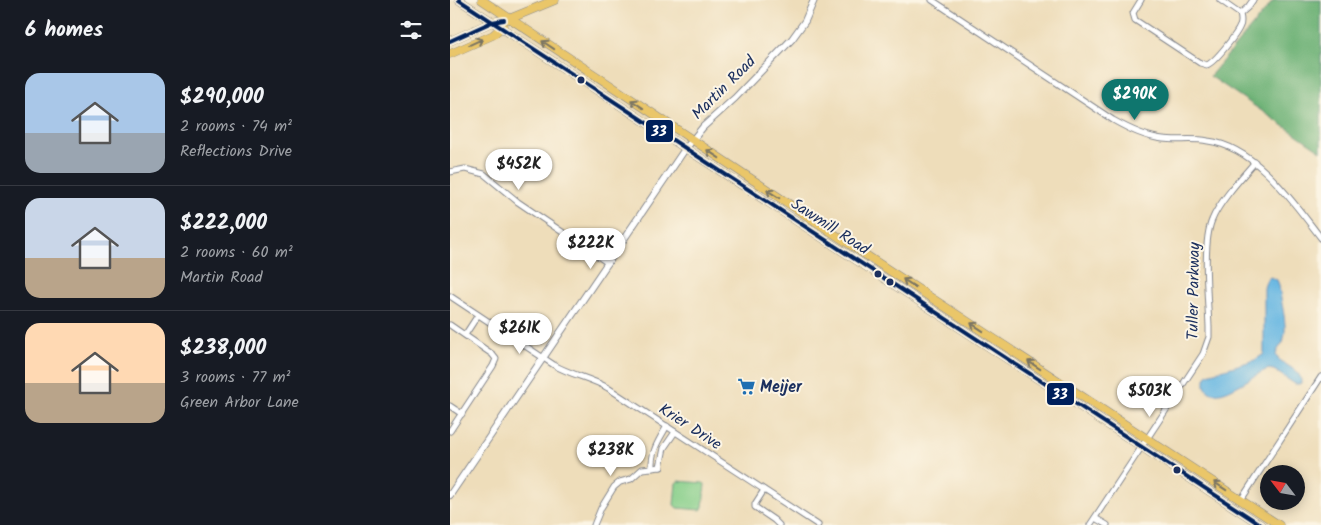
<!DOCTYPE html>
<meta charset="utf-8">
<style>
body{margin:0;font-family:Kalam,sans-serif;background:#20242c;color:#f1f3f6;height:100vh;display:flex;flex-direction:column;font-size:19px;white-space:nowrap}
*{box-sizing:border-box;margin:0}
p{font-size:16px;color:#9ea1a6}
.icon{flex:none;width:28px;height:28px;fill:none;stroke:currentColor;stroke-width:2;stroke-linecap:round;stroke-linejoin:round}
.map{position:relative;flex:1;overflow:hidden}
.side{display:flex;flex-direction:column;background:#171b24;width:450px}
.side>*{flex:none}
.needle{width:32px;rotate:301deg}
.buttons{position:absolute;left:810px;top:465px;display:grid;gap:10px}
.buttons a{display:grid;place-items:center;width:45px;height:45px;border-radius:50%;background:#171b24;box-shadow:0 2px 12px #0003;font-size:25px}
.price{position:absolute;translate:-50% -42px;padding:0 11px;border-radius:18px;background:#fff;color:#222;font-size:16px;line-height:32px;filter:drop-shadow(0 1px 2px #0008)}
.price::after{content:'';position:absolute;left:50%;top:30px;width:15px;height:11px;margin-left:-8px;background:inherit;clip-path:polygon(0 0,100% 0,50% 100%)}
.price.on{background:#0f766e;color:#fff}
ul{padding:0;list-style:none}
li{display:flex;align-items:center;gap:15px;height:125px;padding:0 25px}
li+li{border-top:1px solid #363941}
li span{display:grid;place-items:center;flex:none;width:140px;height:100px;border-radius:15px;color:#555}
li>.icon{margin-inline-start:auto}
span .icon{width:60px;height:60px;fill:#fffc;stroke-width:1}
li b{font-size:21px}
h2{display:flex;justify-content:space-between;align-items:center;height:60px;padding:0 25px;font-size:21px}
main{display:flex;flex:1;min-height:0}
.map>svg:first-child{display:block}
.green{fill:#88cf8b;stroke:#527f74}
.forest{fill:#6eb277;stroke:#44706a}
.water{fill:#67b7e2;stroke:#4173a0}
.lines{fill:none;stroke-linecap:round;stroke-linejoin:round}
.minor-casing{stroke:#84868c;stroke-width:7}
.tertiary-casing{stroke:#84868c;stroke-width:8}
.primary-casing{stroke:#84868c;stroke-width:9}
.minor{stroke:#fff;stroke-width:5}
.tertiary{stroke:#fff;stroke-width:6}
.primary{stroke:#eac669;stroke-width:8}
.bus-1-casing{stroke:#fcf5e5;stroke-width:8}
.bus-1{stroke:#00205b;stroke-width:4}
.oneway{stroke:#787363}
.bus-dot{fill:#1b2f5e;stroke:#fcf5e5;stroke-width:2}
.labels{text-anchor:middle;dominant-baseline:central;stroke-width:4;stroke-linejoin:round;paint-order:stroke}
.street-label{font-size:16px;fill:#1b2f5e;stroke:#fcf5e5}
.poi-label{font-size:16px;font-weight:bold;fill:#1b2f5e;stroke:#fcf5e5;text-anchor:start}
.line-badge{stroke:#fcf5e5;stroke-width:2}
.badge-label{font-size:14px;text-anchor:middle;font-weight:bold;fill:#fff}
</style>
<main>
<section class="side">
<h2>6 homes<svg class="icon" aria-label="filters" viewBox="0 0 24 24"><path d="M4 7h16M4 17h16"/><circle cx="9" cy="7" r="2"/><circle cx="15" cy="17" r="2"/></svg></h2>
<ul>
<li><span style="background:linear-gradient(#a9c7e8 60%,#9aa5b1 0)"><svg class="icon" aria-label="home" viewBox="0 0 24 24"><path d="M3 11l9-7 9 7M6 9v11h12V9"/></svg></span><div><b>$290,000</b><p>2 rooms · 74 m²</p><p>Reflections Drive</p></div></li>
<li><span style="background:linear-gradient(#c9d6e8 60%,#b9a48a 0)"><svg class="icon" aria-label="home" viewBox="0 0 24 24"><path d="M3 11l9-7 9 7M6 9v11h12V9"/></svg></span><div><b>$222,000</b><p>2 rooms · 60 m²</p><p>Martin Road</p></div></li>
<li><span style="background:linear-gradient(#ffd9b3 60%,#b9a48a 0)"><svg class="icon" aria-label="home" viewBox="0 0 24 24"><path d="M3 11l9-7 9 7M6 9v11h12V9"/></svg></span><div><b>$238,000</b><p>3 rooms · 77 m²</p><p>Green Arbor Lane</p></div></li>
</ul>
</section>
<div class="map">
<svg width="871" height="525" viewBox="0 0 871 525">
<rect width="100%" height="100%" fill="#fcf5e5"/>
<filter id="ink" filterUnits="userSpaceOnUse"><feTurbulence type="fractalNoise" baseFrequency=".02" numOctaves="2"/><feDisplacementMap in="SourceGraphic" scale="10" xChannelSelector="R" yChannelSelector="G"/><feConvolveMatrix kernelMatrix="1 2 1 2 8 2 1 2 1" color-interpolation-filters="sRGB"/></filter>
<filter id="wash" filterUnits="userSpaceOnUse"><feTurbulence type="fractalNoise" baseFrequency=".0096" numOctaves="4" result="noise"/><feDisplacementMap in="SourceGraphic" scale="20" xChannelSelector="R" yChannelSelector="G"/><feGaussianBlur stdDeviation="1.12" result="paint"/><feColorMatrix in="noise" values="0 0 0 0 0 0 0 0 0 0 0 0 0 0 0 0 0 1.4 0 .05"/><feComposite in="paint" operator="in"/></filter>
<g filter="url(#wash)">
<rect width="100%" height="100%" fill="#eeddba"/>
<path class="green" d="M228 481 253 483 255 484 253 507 251 510 227 508 224 505 226 483Z"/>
<path class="forest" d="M824 0H871V151L760 76Z"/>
<path class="water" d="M820 277 827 280 829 285C830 299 838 324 834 338 833 345 826 349 826 356 833 366 852 369 851 383L849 384H845L824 370 818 369C805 374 777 396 764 393 759 393 757 390 755 386V379L758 374 805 360 814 354V288L816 281Z"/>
</g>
<g filter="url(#ink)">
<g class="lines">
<defs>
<g id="minor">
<path d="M482 0 663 120C679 129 695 137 713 139 728 141 743 138 758 141 806 147 843 202 871 238"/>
<path d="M691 0 683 13 685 20 750 63 757 65C765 62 787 34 790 26 792 22 791 18 790 14L798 7 803 0"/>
<path d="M770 0 790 14"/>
<path d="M0 172 15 169 34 174 68 202 158 263"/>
<path d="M0 296 104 365C121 375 141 378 158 388L368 525"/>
<path d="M0 325 42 354 46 359 43 366 0 431"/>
<path d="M15 335 28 315"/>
<path d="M0 406 12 414"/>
<path d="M210 467 214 448 225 432"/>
<path d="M202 468C201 451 209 440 217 426"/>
<path d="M314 490 305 504V507L324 520 329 525"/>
<path d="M791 500 871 377"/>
<path d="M645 518 657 525"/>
<path d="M144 525 151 508 164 487 170 482 181 479 192 469 211 467"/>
<path d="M640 525 753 354 759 337V327C758 299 752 243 762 220 769 202 792 177 805 162"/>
</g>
<path id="tertiary" d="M0 495 233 152 253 127 285 98 342 39 355 21 364 0"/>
<g id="primary">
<path d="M9 0 811 525"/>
<path d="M32 0 425 261 829 525"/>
<path d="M0 41 42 22 59 19 105 0"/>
<path d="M0 54 43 35 53 26"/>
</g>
</defs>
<use href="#minor" class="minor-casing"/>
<use href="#tertiary" class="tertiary-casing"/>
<use href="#primary" class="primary-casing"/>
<use href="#minor" class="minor"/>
<use href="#tertiary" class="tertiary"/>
<use href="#primary" class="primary"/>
<defs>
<g id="bus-1">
<path d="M9 0 811 525"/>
<path d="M0 41 42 22 54 20"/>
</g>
</defs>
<use href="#bus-1" class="bus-1-casing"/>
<use href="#bus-1" class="bus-1"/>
</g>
<defs><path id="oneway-shaft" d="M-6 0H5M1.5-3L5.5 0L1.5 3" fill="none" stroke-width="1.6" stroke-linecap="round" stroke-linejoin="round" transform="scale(1.25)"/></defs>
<g class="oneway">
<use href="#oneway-shaft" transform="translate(26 42) rotate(-24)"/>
<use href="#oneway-shaft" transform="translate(98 45) rotate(-146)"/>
<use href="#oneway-shaft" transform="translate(187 104) rotate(-146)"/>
<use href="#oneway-shaft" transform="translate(263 154) rotate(-147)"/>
<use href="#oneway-shaft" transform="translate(323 194) rotate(-147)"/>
<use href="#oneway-shaft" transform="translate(459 283) rotate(-147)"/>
<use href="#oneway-shaft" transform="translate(527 327) rotate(-147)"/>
<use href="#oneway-shaft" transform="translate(584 365) rotate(-147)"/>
<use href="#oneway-shaft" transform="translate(770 486) rotate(-147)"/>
</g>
</g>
<defs>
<symbol id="supermarket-bare" viewBox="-9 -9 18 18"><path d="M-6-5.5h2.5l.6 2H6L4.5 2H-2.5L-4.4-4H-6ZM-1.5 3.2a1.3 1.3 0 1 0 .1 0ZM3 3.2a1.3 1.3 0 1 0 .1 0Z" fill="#1f6fb2" stroke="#fcf5e5" stroke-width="2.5" paint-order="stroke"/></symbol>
</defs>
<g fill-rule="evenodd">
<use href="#supermarket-bare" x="284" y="374" width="25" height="25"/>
</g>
<g class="bus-dot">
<circle cx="131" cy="80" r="4.5"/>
<circle cx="428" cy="274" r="4.5"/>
<circle cx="440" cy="282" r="4.5"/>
<circle cx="727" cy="470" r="4.5"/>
</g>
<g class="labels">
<g class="street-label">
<text transform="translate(274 88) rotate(-45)">Martin Road</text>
<text transform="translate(380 227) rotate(33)">Sawmill Road</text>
<text transform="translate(744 291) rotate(-89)">Tuller Parkway</text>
<text transform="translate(240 427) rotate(33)">Krier Drive</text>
</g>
<g class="poi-label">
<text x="310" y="387">Meijer</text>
</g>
</g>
<g class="line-badge">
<rect x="195" y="119" width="29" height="24" rx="5" fill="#00205b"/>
<rect x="596" y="382" width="29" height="24" rx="5" fill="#00205b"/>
</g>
<g class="badge-label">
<text x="209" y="136">33</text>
<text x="610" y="399">33</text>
</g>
</svg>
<div class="buttons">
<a><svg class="needle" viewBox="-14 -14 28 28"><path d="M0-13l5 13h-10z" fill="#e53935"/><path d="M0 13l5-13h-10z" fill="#9ea1a6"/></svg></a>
</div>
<b class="price on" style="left:685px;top:121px">$290K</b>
<b class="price" style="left:69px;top:191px">$452K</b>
<b class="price" style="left:141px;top:270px">$222K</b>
<b class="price" style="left:70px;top:355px">$261K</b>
<b class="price" style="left:700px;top:418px">$503K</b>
<b class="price" style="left:161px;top:477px">$238K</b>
</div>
</main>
